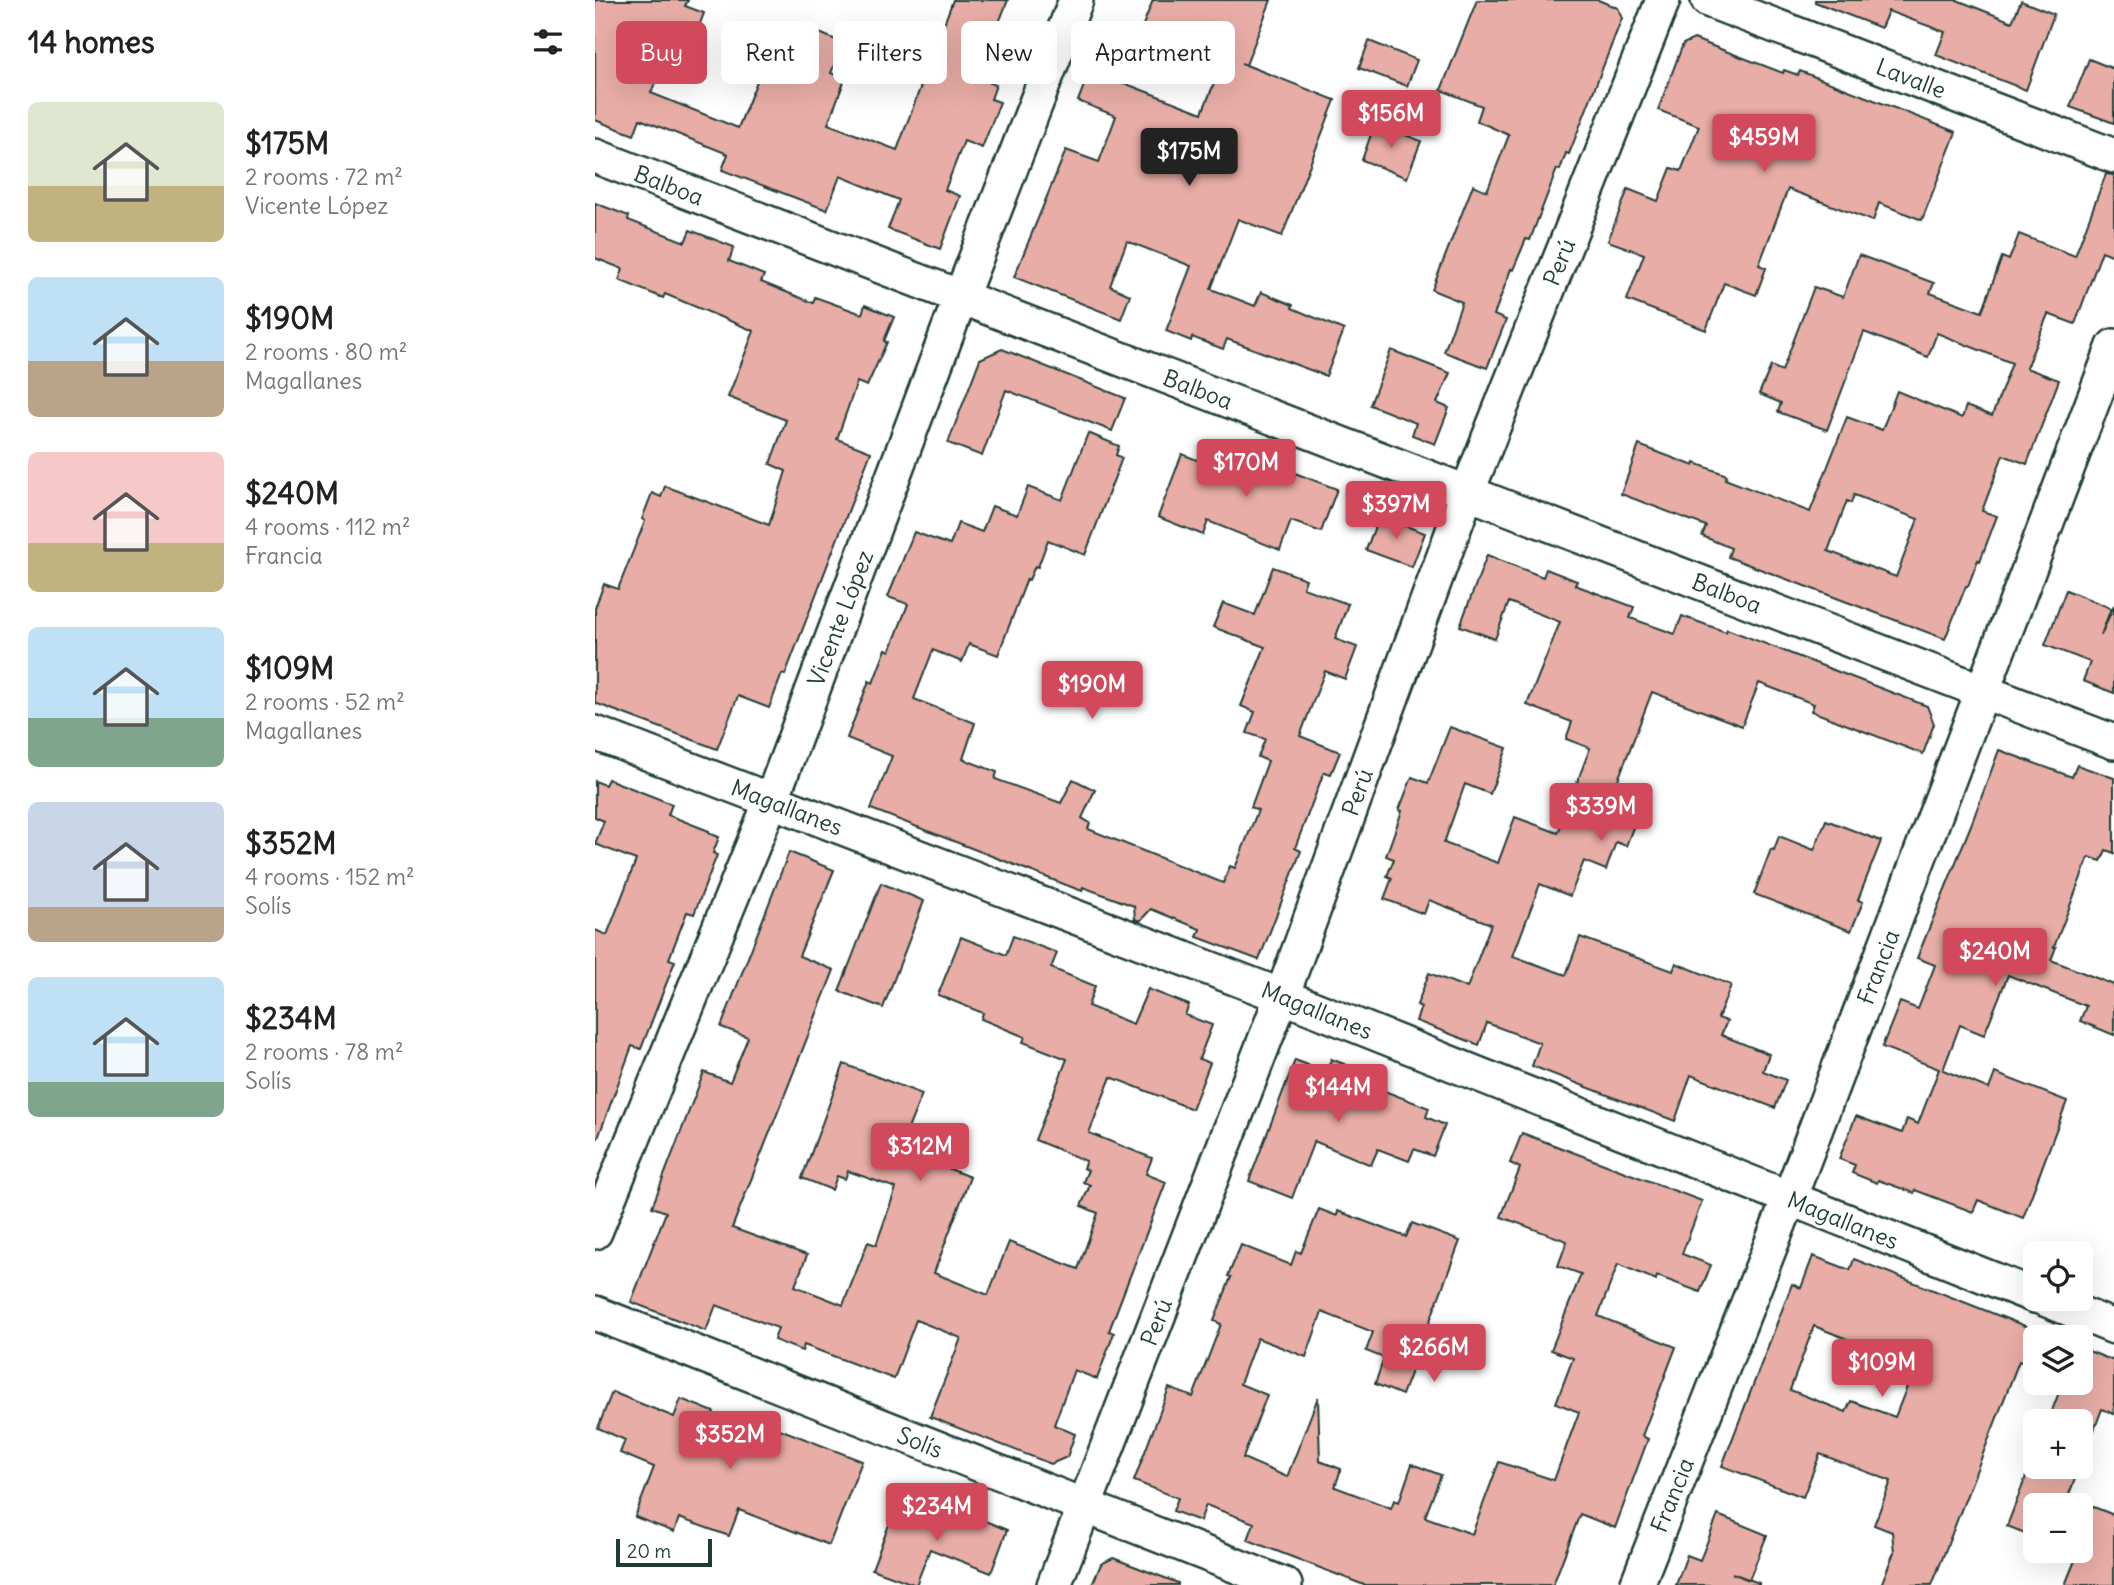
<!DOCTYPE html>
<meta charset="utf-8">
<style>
body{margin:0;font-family:Delius,sans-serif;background:#f2f2f2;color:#202124;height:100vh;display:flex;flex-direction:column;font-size:26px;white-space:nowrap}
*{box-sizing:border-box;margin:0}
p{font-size:23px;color:#757577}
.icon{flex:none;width:38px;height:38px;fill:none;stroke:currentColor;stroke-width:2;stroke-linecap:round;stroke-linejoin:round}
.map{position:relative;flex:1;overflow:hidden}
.side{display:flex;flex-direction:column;background:#fff;width:595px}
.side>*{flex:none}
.guide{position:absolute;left:21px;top:21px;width:665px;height:63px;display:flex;gap:14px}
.tools{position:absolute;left:1428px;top:1241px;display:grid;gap:14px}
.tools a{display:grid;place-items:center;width:70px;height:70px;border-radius:10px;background:#fff;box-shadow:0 7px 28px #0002;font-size:35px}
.scale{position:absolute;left:21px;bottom:18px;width:96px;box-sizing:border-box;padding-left:7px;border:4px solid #1f3d34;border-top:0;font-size:19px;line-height:24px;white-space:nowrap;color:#1f3d34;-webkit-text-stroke:5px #fff;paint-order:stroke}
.price{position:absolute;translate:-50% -60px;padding:0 16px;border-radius:7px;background:#d1495b;color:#fff;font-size:23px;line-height:46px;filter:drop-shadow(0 2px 4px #0008)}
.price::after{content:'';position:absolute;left:50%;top:42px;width:21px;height:16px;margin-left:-10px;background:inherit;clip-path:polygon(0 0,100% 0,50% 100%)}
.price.on{background:#222;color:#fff}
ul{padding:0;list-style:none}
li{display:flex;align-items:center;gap:21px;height:175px;padding:0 28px}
li span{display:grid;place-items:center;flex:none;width:196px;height:140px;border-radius:10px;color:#555}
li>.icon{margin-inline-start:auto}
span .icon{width:84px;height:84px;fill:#fffc;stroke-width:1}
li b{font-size:30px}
h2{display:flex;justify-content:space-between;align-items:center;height:84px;padding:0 28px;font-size:30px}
.pill{padding:0 24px;border-radius:10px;background:#fff;box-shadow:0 7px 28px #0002;font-size:24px;line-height:63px}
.pill.on{background:#d1495b;color:#fff}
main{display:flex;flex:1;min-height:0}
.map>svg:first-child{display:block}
.building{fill:#e8ada6;stroke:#1f3d34;stroke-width:2;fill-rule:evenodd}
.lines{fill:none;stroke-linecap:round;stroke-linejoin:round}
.street-casing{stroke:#1f3d34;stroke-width:38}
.street{stroke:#fff;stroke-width:33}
.labels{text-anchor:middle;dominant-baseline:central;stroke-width:6;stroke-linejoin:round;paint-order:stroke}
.street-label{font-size:23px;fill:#1f3d34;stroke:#fff}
</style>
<main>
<section class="side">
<h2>14 homes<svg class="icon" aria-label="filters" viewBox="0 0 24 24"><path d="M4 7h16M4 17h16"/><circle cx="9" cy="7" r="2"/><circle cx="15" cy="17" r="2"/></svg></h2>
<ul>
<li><span style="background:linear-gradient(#dfe7d0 60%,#c2b280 0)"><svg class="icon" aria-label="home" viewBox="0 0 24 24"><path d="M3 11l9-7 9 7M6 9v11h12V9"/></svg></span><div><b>$175M</b><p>2 rooms · 72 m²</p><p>Vicente López</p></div></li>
<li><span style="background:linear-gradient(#bfe0f5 60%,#b9a48a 0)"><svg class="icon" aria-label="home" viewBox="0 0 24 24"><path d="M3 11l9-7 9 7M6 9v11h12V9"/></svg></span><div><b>$190M</b><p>2 rooms · 80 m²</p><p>Magallanes</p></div></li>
<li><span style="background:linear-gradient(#f6c9c9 65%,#c2b280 0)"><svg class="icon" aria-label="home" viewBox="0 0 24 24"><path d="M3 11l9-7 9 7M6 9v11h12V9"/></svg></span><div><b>$240M</b><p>4 rooms · 112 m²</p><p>Francia</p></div></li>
<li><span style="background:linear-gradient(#bfe0f5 65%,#7fa58c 0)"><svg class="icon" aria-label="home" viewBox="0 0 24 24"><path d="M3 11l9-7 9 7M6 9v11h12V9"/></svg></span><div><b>$109M</b><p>2 rooms · 52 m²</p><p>Magallanes</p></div></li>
<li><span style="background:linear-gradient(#c9d6e8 75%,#b9a48a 0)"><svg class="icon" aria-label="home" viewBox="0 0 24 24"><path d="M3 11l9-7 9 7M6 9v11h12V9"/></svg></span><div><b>$352M</b><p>4 rooms · 152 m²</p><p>Solís</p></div></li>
<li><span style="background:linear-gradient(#bfe0f5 75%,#7fa58c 0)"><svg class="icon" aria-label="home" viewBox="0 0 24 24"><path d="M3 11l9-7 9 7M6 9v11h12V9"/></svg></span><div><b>$234M</b><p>2 rooms · 78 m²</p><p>Solís</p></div></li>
</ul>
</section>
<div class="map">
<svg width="1519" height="1585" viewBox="0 0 1519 1585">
<rect width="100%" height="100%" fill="#fff"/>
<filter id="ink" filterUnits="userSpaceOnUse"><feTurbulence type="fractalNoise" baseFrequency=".0143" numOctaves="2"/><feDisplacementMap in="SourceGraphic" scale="14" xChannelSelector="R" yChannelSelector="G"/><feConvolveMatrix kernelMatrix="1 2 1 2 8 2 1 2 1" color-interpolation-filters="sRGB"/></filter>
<g filter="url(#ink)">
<g class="building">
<path d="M0 0H93L90 6 109 13 98 42 79 35 56 93 143 128 175 49 201 60 213 28 248 43 236 73 250 79 233 124 302 150 358 0H413L399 35 406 38 402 49 407 51 395 83 401 85 396 99 405 102 387 148 369 141 350 190 365 196 345 249 293 229 304 200 245 176 232 210 127 170 133 154 45 119 39 135 0 120Z"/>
<path d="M558 0H676L651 65 646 63 740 100 687 236 643 219 616 289 660 306 666 292 698 305 697 308 749 330 731 376 632 339 628 349 597 337 596 341 571 331 596 266 532 241 515 286 535 295 526 319 419 277 471 150 504 162 521 116 483 101 495 70 607 113 630 57 548 25Z"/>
<path d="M882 0H1003L1023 8 1027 18 974 154 971 153 965 170 962 169 935 240 931 239 918 270 916 269 899 315 911 320 892 368 849 352 867 302 837 290 878 185 892 191 914 135 882 121 887 106 846 90Z"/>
<path d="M1220 0H1362L1417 22 1426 1 1459 14 1431 90 1341 55 1350 32 1293 11 1286 28 1220 2Z"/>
<path d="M1099 39 1188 73 1189 70 1203 75 1205 71 1361 132 1327 220 1284 203 1278 221 1193 189 1164 265 1171 268 1161 295 1129 283 1111 330 1032 300 1049 254 1013 241 1033 189 1063 201 1076 168 1086 171 1104 126 1063 110 1088 44Z"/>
<path d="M774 41 822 60 812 86 764 68Z"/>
<path d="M1494 59 1519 69V123L1475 107Z"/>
<path d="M780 123 826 141 812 178 767 160Z"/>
<path d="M1511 174 1519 175V256L1507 251 1480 324 1453 314 1431 368 1464 380 1432 464 1408 455 1387 511 1402 516 1385 561 1383 560 1373 586H1371L1350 639 1133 557 1136 548 1107 536 1111 526 1026 494 1044 445 1099 466 1100 463 1132 475 1130 479 1215 512 1252 417 1287 430 1302 391 1367 418 1371 406 1397 416 1417 363 1342 333 1333 357 1269 332 1232 430 1183 412 1186 403 1164 394 1176 366 1187 371 1219 287 1248 297 1264 255 1339 283 1335 293 1387 312 1407 257 1414 260 1424 234 1480 256ZM1259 495 1323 519 1301 577 1233 551 1252 501 1256 503Z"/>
<path d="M0 203 34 216 33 220 90 242 95 230 139 247 134 261 169 275 166 282 218 303 220 297 267 314 270 305 299 317 289 341 292 342 272 386 262 382 242 439 276 452 190 675 187 674 174 708 143 696 122 749 0 703V608L9 584 23 589 50 521 47 519 57 493 66 497 70 486 174 525 191 471 175 464 191 420 133 397 159 331 70 294 68 298 24 280 28 269 0 258Z"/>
<path d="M407 349 530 398 517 431 411 390 387 456 353 443 385 359Z"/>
<path d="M796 350 855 373 842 403 854 408 840 444 817 435 821 423 775 405Z"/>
<path d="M493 433 524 446 521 455 527 458 490 555 453 540 443 567 440 566 434 580 432 579 403 655 374 644 367 662 338 650 319 699 380 723 368 759 402 772 400 779 466 803 478 779 500 790 487 818 495 823 493 829 628 883 635 866 640 868 663 810 656 807 673 761 663 757 670 739 652 733 660 712 646 706 670 647 618 627 628 603 660 615 678 567 711 579 708 588 753 604 740 639 762 647 750 679 730 671 705 736 745 752 736 774 729 772 700 848 706 851 664 960 602 937 605 929 556 909 545 921 540 919 539 906 488 887 487 891 471 885 276 809 297 756 252 738 274 681 278 683 291 649 295 651 313 604 293 597 319 532 355 545 363 523 387 532 397 506 422 515 433 487 467 500Z"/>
<path d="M655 451 685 462 684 467 742 489 726 532 696 521 685 550 613 521 608 535 563 517 587 454 645 477Z"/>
<path d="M784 516 830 533 817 567 771 550Z"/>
<path d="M892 555 948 577 951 569 982 581 980 585 1039 607 1035 618 1080 634 1087 616 1131 632 1132 629 1332 706 1339 724 1328 754 1216 711 1219 704 1164 683 1147 726 1057 692 1021 785 1050 796 1031 846 1021 842 1011 870 989 861 975 896 945 884 918 956 971 975 985 937 1078 971 1081 963 1136 985 1123 1018 1132 1021 1126 1035 1174 1054 1168 1071 1191 1080 1180 1108 1096 1075 1080 1121 937 1066 945 1043 892 1023 884 1045 821 1021 826 1007 822 1005 834 973 872 988 896 924 834 900 829 914 789 899 797 878 792 876 799 859 791 856 807 811 804 810 817 777 833 783 855 727 912 748 895 794 870 784 849 843 903 863 920 817 963 833 995 748 971 739 977 722 932 705 965 622 914 602 900 639 865 626Z"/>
<path d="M1471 590 1516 608 1506 635 1519 605V693L1488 681 1495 662 1450 645Z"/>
<path d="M1404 750 1477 777 1482 765 1519 778V853L1511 850 1506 861 1494 857 1459 947H1461L1456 960 1519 985V1035L1485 1021 1491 1006 1413 975 1389 1035 1365 1025 1348 1070 1394 1089 1400 1073 1472 1101 1428 1218 1383 1200 1378 1212 1320 1190 1319 1193 1283 1180 1282 1183 1257 1173 1260 1165 1244 1159 1261 1116 1307 1133 1312 1119 1323 1124 1344 1069 1287 1047 1305 1002 1323 1009 1340 965 1322 958 1376 825Z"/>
<path d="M13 779 77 804 73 815 114 831V833L124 837 118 853 122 855 99 914 92 912 74 959 80 961 46 1049 37 1046 3 1138 0 1137V930L12 935 41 860 0 844 9 821 0 817V781L10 785Z"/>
<path d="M1231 820 1286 841 1263 900 1268 902 1256 931 1159 894 1176 849 1179 850 1184 836 1219 850Z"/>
<path d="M194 852 239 870 204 956 239 970 137 1228 212 1255 200 1286 248 1305 273 1242 281 1245 301 1188 253 1171 250 1179 242 1176 237 1190 207 1178 249 1064 327 1094 305 1149 375 1177 339 1273 393 1295 414 1242 483 1269 503 1213 486 1206 495 1185 488 1182 493 1170 488 1168 491 1161 440 1140 472 1059 428 1042 430 1037 386 1019 388 1013 343 995 366 937 411 955 418 936 462 953 456 968 500 986 493 1006 538 1024 553 989 594 1005 590 1015 617 1025 604 1059 615 1063 597 1109 516 1077 494 1133 557 1158 551 1174 571 1182 514 1331 519 1333 502 1379 479 1370 459 1425 480 1434 472 1457 456 1464 335 1417 366 1338 321 1320 299 1379 209 1345 207 1351 179 1340 183 1328 121 1305 111 1331 36 1302 71 1212 57 1207 109 1072 135 1082 153 1037 126 1027Z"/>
<path d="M286 883 329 901 288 1008 244 991Z"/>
<path d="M736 1059 762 1069 758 1079 834 1108 831 1117 850 1125 838 1156 819 1149 814 1161 783 1149 776 1165 719 1141 697 1198 654 1181 700 1060 732 1072Z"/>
<path d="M927 1133 1107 1201 1087 1254 1116 1265 1105 1292 1062 1276 1061 1280 1023 1264 1003 1316 1081 1347 1047 1436 1053 1439 1020 1528 985 1514 958 1585H769L653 1540 659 1523 611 1505 605 1521 578 1511 583 1498 539 1481 574 1388 598 1397 626 1324 619 1321 636 1277 633 1276 646 1245 696 1265 701 1251 706 1253 724 1209 742 1216 743 1211 811 1237 817 1223 865 1241 807 1395 780 1384 789 1358 771 1351 778 1332 727 1312 711 1357 662 1338 645 1384 672 1395 648 1458 692 1477 723 1397 725 1461 746 1469 740 1487 796 1508 799 1500 804 1502 817 1464 846 1475 830 1517 877 1534 904 1462 959 1480 984 1412 961 1403 978 1358 956 1350 986 1274 963 1266 972 1241 906 1217 925 1168 915 1163Z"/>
<path d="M1218 1256 1255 1270 1259 1259 1458 1337H1440V1367L1424 1361 1337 1585H1286L1299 1552 1297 1532 1279 1525 1296 1481 1225 1454 1208 1497 1127 1466 1197 1284 1206 1288ZM1219 1326 1275 1348 1277 1344 1322 1361 1300 1417 1256 1401 1251 1412 1195 1390Z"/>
<path d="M1486 1348 1519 1361V1414L1507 1409 1486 1465V1421H1453L1468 1382H1486Z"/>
<path d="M17 1392 79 1417 86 1399 119 1412 117 1418 172 1440 177 1426 267 1461 234 1545 144 1510 134 1536 84 1518 79 1532 40 1517 59 1467 25 1453 30 1440 3 1428Z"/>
<path d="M1440 1453V1466H1485L1473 1497 1519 1515V1585H1470L1483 1553 1477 1550H1486V1505H1440V1537L1412 1526Z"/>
<path d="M352 1505 412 1530 396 1573 335 1549 321 1585 277 1569 300 1509 344 1525Z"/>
<path d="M1123 1515 1172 1535 1154 1580 1137 1573 1164 1583V1585H1081L1092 1555 1105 1560Z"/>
<path d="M518 1558 583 1583V1585H497L506 1564Z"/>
</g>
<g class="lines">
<defs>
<g id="street">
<path d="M1113 0 1519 156"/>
<path d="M0 156 1519 742"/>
<path d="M0 733 687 996 1440 1296"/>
<path d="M0 1232 176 801 365 299 481 0"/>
<path d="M1447 1298 1519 1327"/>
<path d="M0 1313 690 1585"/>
<path d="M459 1585 687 996 872 493 1068 0"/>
<path d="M1042 1585 1194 1199 1519 346"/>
</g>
</defs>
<use href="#street" class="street-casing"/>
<use href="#street" class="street"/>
</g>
</g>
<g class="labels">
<g class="street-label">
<text transform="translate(1316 78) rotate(21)">Lavalle</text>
<text transform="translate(74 185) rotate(21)">Balboa</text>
<text transform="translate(964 262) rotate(-68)">Perú</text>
<text transform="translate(603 389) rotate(21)">Balboa</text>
<text transform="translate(1132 593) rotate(21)">Balboa</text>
<text transform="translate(245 618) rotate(-69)">Vicente López</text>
<text transform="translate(762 792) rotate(-70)">Perú</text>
<text transform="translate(192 807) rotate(21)">Magallanes</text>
<text transform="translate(1283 967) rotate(-69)">Francia</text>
<text transform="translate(722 1010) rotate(22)">Magallanes</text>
<text transform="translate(1248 1220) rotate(22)">Magallanes</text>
<text transform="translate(561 1322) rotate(-69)">Perú</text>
<text transform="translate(325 1442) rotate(22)">Solís</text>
<text transform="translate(1077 1495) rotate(-68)">Francia</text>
</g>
</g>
</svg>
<div class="tools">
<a><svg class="icon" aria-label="locate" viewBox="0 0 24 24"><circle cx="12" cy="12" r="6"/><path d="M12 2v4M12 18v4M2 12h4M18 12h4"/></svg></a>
<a><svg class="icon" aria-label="layers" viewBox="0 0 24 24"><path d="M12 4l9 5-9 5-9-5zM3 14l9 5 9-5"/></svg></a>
<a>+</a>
<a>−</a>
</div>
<div class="scale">20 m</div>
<b class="price" style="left:796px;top:150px">$156M</b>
<b class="price" style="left:1169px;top:174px">$459M</b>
<b class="price on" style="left:594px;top:188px">$175M</b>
<b class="price" style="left:651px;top:499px">$170M</b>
<b class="price" style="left:801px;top:541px">$397M</b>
<b class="price" style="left:497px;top:721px">$190M</b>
<b class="price" style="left:1006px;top:843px">$339M</b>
<b class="price" style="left:1400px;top:988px">$240M</b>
<b class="price" style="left:743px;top:1124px">$144M</b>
<b class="price" style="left:325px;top:1183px">$312M</b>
<b class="price" style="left:839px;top:1384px">$266M</b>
<b class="price" style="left:1287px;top:1399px">$109M</b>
<b class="price" style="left:135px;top:1471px">$352M</b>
<b class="price" style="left:342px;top:1543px">$234M</b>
<div class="guide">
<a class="pill on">Buy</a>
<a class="pill">Rent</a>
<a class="pill">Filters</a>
<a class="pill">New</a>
<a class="pill">Apartment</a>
</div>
</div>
</main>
